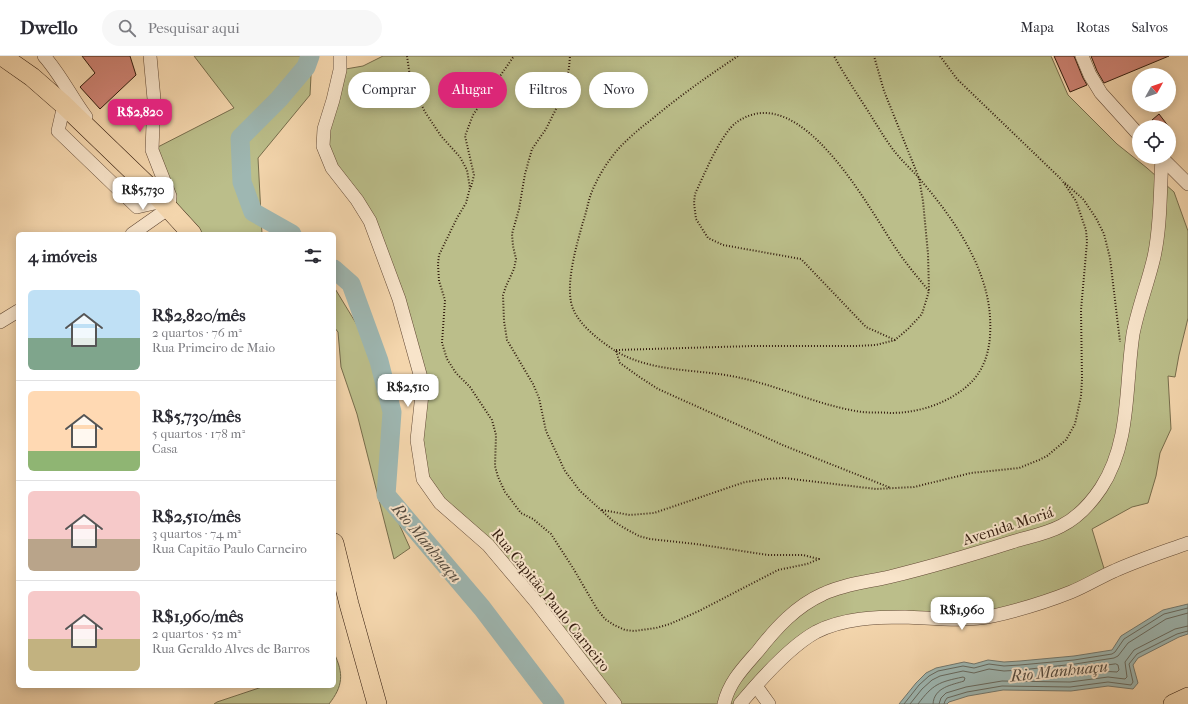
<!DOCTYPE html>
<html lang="pt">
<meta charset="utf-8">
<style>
body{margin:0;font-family:"IM FELL French Canon",serif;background:#f7f7f7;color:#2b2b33;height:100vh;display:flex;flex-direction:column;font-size:15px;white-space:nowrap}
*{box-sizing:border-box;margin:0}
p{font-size:13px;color:#7c7c81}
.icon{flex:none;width:22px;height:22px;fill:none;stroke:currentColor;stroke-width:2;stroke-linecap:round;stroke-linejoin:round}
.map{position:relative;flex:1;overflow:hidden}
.details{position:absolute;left:16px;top:176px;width:320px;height:456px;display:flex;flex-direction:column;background:#fff;border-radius:6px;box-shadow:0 2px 10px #0003}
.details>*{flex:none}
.guide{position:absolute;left:348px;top:16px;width:380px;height:36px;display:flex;gap:8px}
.needle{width:26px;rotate:50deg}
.controls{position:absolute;left:1132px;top:12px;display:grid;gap:8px}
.controls a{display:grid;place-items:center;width:44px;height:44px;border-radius:50%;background:#fff;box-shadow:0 2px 10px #0003;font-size:20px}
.price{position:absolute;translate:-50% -34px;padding:0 9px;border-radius:8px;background:#fff;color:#222;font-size:13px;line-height:26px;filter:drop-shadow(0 1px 2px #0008)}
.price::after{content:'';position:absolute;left:50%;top:24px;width:12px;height:9px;margin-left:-6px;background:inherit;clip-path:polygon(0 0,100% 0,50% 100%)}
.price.active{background:#db2777;color:#fff}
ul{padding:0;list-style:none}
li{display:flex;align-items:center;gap:12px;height:100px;padding:0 12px}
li+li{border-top:1px solid #e1e1e2}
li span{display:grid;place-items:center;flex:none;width:112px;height:80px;border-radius:6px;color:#555}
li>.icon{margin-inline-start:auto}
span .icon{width:48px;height:48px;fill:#fffc;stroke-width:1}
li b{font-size:17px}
h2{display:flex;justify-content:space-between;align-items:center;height:48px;padding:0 12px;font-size:17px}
.tag{padding:0 14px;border-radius:18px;background:#fff;box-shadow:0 2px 10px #0003;font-size:14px;line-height:36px}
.tag.active{background:#db2777;color:#fff}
header{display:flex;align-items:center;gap:24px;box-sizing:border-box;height:56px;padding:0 20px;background:#fff;border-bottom:1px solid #e1e1e2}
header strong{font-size:19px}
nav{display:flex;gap:22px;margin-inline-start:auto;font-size:14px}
.search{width:280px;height:36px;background:#f7f7f7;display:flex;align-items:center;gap:10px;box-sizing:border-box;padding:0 14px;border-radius:22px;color:#7c7c81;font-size:15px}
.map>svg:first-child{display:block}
.green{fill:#bbbe8a;stroke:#776d4c}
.water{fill:#9eb7b2;stroke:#737970}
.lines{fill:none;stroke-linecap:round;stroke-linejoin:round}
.shore{stroke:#686a60;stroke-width:1}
.river{stroke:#9eb7b2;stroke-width:19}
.building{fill:#ce8374;stroke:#331c0e}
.minor-casing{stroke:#634a36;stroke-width:14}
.highway-casing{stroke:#331c0e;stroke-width:20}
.path{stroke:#331c0e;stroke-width:2;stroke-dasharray:1 2;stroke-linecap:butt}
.minor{stroke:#f8e4ca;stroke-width:13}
.highway{stroke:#f4d6ad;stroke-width:19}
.labels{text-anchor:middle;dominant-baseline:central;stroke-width:4;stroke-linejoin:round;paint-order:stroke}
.street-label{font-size:15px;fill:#331c0e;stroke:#f8e4ca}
.water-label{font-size:16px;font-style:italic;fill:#534a3f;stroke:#f8e4ca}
</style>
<header>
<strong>Dwello</strong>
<div class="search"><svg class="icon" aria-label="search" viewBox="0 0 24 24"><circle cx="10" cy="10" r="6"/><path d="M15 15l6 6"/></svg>Pesquisar aqui</div>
<nav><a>Mapa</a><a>Rotas</a><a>Salvos</a></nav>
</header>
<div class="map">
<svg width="1188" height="648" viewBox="0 0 1188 648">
<rect width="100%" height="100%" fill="#f4d6ad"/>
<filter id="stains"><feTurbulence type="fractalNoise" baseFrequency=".005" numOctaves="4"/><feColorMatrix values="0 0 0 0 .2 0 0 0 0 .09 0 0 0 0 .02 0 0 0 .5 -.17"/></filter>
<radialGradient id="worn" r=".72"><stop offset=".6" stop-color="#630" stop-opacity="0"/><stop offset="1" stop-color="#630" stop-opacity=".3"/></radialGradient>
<g class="green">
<path d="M194 0H312L310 39 258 102 262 178H180L152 94 234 52Z"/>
<path d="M383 0H1051L1068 39 1117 88 1147 112 1174 136 1188 175V262L1179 299 1175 321 1168 320 1171 373 1160 397 1156 420 1148 447 1132 451 1092 473 1106 519 991 560 905 561 817 576 740 648H615L588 613 423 423V329L370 165 332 112 324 73 340 14 363 10Z"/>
<path d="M334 231 379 305 392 356 386 439 410 492 394 503 357 358 341 311 338 276 334 271Z"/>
<path d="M334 597C344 618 343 630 329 648H214L217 646 265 630H334Z"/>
</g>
<path class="water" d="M1188 548V578L1179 581 1138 602 1133 609 1138 627 1133 633 1108 630 1071 635 1003 634 968 640 949 646 947 648H899L916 627 926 617 936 612 964 606 974 608 988 604 1004 606 1020 605 1074 600 1112 594 1121 580 1163 554Z"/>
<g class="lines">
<g class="shore">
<path d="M1116 608 1118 609 1119 614 1117 616C1098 614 1080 620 1060 620L1059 618 1060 616Z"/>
<path d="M904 648 919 629 929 620 938 615 963 610 974 612 989 608 1004 610 1020 609 1074 604 1112 598 1115 596 1124 583 1164 558 1188 552"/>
<path d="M910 648 922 633 932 624 940 620 963 615 974 617 989 613 1004 615 1021 614 1075 608 1114 602 1118 600 1128 587 1166 563 1188 557"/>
<path d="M918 648C933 628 939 626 963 621L965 622 964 625C952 629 934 631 933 648"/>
<path d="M939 648 941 642 946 637 966 631 1002 625 1070 626 1108 621 1125 623 1127 621 1125 606 1134 594 1175 573 1188 570"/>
<path d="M944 648 945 645 947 642 967 636 1002 630 1070 631 1108 626 1131 629 1133 626 1129 608 1137 598 1177 578 1188 575"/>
</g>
<g class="river">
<path d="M292 178 253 156 242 126 240 82 279 43 306 11 310 0"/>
<path d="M334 213 351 228 379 305 392 356 386 439 482 552 555 648"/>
</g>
</g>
<g class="building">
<path d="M82 0H130L136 19 100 53 80 31 95 17Z"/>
<path d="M1054 0H1074L1083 22 1087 29 1070 36Z"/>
<path d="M1091 0H1169L1104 27 1097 15Z"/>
<path d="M1159 58 1169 71H1157L1152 64Z"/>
</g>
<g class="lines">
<defs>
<g id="minor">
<path d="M44 0C61 19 71 41 86 61"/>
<path d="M340 0V14L333 44 324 73 323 90 332 112 357 144 370 165 399 243 423 329 417 384 423 423 440 447 488 489 536 546 615 648"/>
<path d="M1082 0 1090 19 1101 37 1139 79"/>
<path d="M64 49 58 75 137 151 163 145"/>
<path d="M1161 101 1188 128"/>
<path d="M132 178 169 152 170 140 152 94 154 43 150 0"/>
<path d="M0 266 18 255"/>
<path d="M756 630 769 648"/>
<path d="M724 648C729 626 744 611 758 595 776 572 796 550 823 538 844 528 867 526 889 521 930 511 971 499 1012 486 1028 481 1046 478 1061 470 1077 462 1091 447 1101 432 1131 386 1125 330 1133 278 1138 252 1148 227 1154 201 1161 169 1160 134 1162 102"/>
<path d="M740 648C760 624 789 591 816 576 843 562 876 561 905 561 934 562 964 566 993 560 1019 554 1046 546 1071 536 1086 530 1100 521 1114 515 1138 504 1163 496 1188 487"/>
</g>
<g id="highway">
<path d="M2 0 32 21 64 49 148 130 192 178"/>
<path d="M334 487 349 548 377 648"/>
<path d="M1173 648 1188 641"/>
</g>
</defs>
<use href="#minor" class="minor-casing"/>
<use href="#highway" class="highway-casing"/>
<g class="path">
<path d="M407 0 411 28 425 56 441 80 460 101 467 114 470 132 466 147 457 162 439 199 438 208 439 225 445 244 442 287 447 303 456 317 470 331 492 364 496 379 495 410 498 421 505 436 521 457 533 463 551 478 573 512 597 553 605 563 614 569 625 574 634 575 656 572 670 568 699 555 778 514 807 508 819 503 803 499H768L696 488 650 483 639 480 626 473 613 465 580 435 565 415 546 375 539 342 533 328 507 284 504 265 503 239 506 230 514 213 516 203 513 190 512 178 519 153 525 118 532 93 546 73 558 49 566 25 569 12 570 0"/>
<path d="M738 0C708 20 678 41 651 64 640 72 630 81 621 90 609 103 600 117 593 133 588 144 587 155 583 166 577 188 563 233 574 255 582 271 599 284 614 294 653 318 698 312 741 322 782 331 820 350 862 356 871 357 881 356 890 357 913 357 936 351 955 339 985 321 992 294 990 261 987 209 951 159 918 121 911 113 902 105 895 96 887 86 880 74 873 63 860 42 846 22 834 0"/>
<path d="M940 0 957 23 1062 124"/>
<path d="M1065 127 1083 143 1096 162 1104 178 1110 202 1120 286"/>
<path d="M471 131 474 119 465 80 473 59 514 0"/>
<path d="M895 284 866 271 801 203 723 189 708 182 696 163 694 147 695 138C704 119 721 77 737 66 802 21 871 157 899 197 908 210 919 223 929 235"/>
<path d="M616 294 753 290H856L876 289 895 284 908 273 922 258 929 235 928 198 923 145 919 122 884 35 874 0"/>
<path d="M616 295 620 307 638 320 658 333 785 390 891 432"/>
<path d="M602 454 630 459 654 457 745 426 766 423 784 422 876 433 914 431 971 417 1019 412 1039 404 1047 400 1066 384 1075 368 1081 340 1082 323 1081 254 1087 186 1086 174 1076 145 1062 124"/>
</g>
<use href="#minor" class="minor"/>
<use href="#highway" class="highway"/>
</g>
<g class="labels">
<g class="street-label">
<text transform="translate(1008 470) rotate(-18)">Avenida Moriá</text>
<text transform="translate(551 544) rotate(51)">Rua Capitão Paulo Carneiro</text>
</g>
<g class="water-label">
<text transform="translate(427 487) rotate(50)">Rio Manhuaçu</text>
<text transform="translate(1059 615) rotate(-6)">Rio Manhuaçu</text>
</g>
</g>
<rect width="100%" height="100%" filter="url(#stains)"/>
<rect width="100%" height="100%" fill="url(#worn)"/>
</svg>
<div class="controls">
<a><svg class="needle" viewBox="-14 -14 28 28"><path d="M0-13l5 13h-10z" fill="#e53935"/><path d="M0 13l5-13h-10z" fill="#7c7c81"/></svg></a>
<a><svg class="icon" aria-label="locate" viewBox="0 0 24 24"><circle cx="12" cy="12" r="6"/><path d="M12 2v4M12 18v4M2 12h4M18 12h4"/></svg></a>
</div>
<b class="price active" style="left:140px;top:77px">R$2,820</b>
<b class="price" style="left:143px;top:155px">R$5,730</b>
<b class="price" style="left:408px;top:352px">R$2,510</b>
<b class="price" style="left:962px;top:575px">R$1,960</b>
<div class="guide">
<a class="tag">Comprar</a>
<a class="tag active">Alugar</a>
<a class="tag">Filtros</a>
<a class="tag">Novo</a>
</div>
<section class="details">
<h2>4 imóveis<svg class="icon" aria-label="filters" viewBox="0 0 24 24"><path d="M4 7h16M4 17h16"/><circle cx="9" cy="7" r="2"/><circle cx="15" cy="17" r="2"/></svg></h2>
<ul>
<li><span style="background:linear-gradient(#bfe0f5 60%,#7fa58c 0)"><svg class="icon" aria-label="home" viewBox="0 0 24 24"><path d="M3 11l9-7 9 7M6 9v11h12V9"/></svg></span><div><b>R$2,820/mês</b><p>2 quartos · 76 m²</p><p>Rua Primeiro de Maio</p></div></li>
<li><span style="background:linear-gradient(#ffd9b3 75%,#8fb573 0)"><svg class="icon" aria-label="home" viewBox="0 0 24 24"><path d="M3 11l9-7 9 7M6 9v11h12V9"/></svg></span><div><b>R$5,730/mês</b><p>5 quartos · 178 m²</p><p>Casa</p></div></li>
<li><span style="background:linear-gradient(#f6c9c9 60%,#b9a48a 0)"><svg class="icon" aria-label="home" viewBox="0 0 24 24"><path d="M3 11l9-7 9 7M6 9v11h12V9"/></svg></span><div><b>R$2,510/mês</b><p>3 quartos · 74 m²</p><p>Rua Capitão Paulo Carneiro</p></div></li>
<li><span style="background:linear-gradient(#f6c9c9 60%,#c2b280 0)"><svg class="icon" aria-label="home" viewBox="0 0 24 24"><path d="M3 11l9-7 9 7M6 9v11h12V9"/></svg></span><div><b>R$1,960/mês</b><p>2 quartos · 52 m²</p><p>Rua Geraldo Alves de Barros</p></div></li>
</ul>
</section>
</div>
